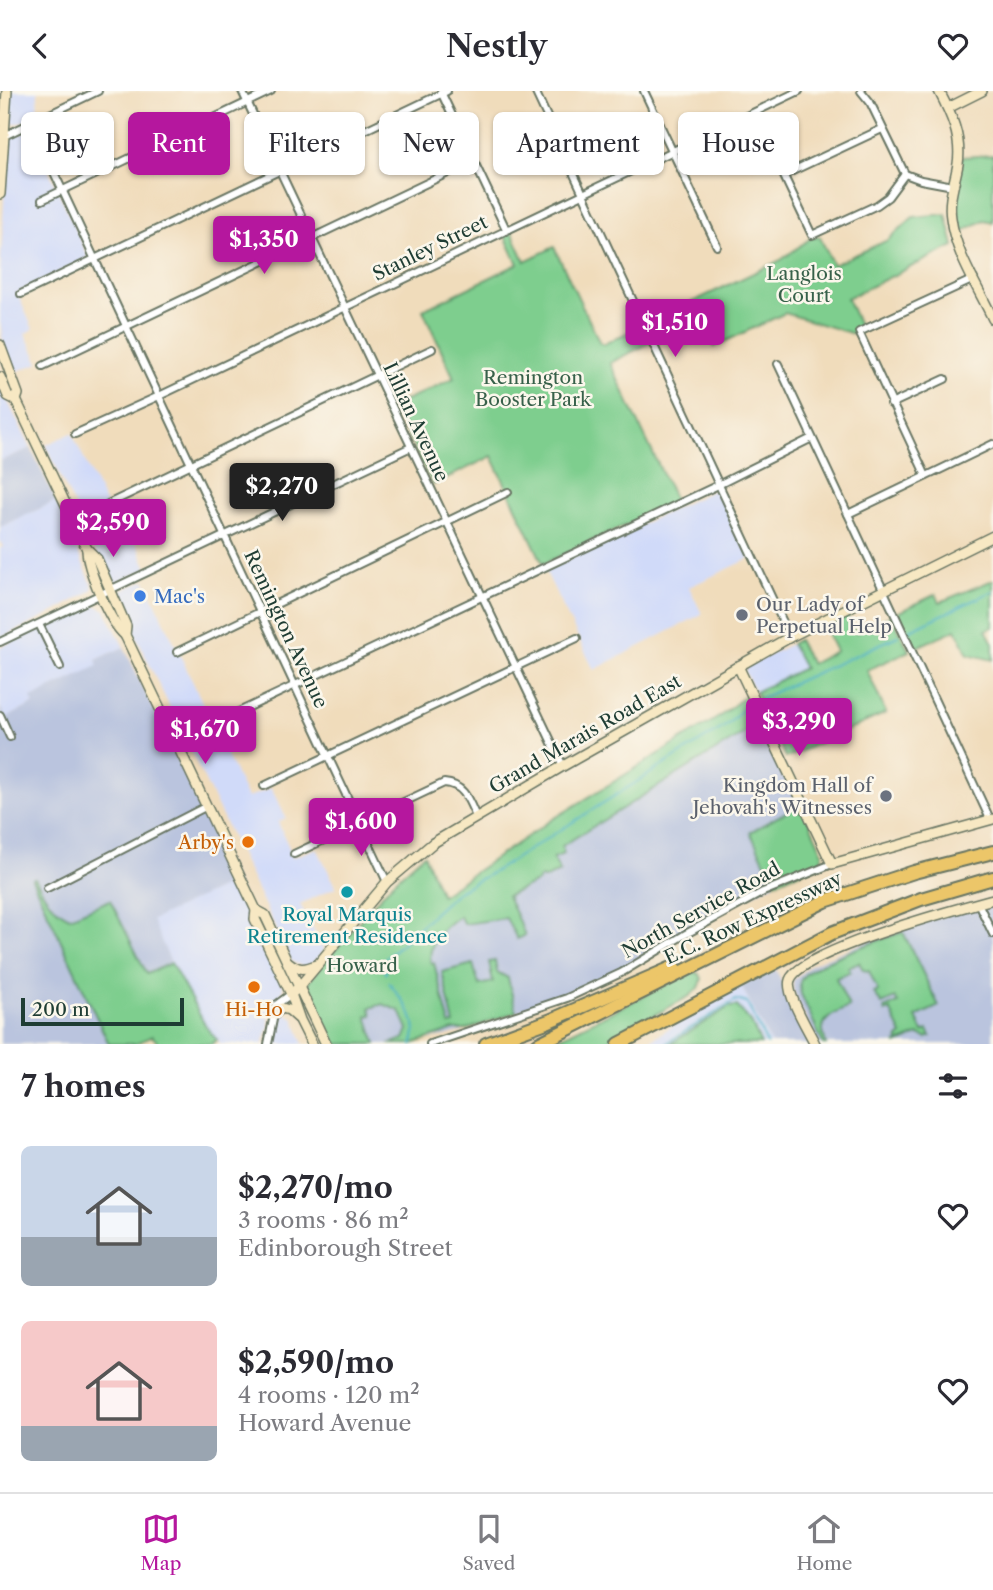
<!DOCTYPE html>
<meta charset="utf-8">
<style>
body{margin:0;font-family:"Libre Caslon Text",serif;background:#f2f2f3;color:#2b2b33;height:100vh;display:flex;flex-direction:column;font-size:26px;white-space:nowrap}
*{box-sizing:border-box;margin:0}
p{font-size:23px;color:#7c7c81}
.icon{flex:none;width:38px;height:38px;fill:none;stroke:currentColor;stroke-width:2;stroke-linecap:round;stroke-linejoin:round}
.map{position:relative;height:953px;overflow:hidden}
.drawer{display:flex;flex-direction:column;background:#fff;flex:1}
.drawer>*{flex:none}
.guide{position:absolute;left:21px;top:21px;width:952px;height:63px;display:flex;gap:14px}
.scale{position:absolute;left:21px;bottom:18px;width:163px;box-sizing:border-box;padding-left:7px;border:4px solid #1f3d34;border-top:0;font-size:19px;line-height:24px;white-space:nowrap;color:#1f3d34;-webkit-text-stroke:5px #fbf7ec;paint-order:stroke}
.price{position:absolute;translate:-50% -60px;padding:0 16px;border-radius:7px;background:#b5179e;color:#fff;font-size:23px;line-height:46px;filter:drop-shadow(0 2px 4px #0008)}
.price::after{content:'';position:absolute;left:50%;top:42px;width:21px;height:16px;margin-left:-10px;background:inherit;clip-path:polygon(0 0,100% 0,50% 100%)}
.price.current{background:#222;color:#fff}
ul{padding:0;list-style:none}
li{display:flex;align-items:center;gap:21px;height:175px;padding:0 21px}
li span{display:grid;place-items:center;flex:none;width:196px;height:140px;border-radius:10px;color:#555}
li>.icon{margin-inline-start:auto}
span .icon{width:84px;height:84px;fill:#fffc;stroke-width:1}
li b{font-size:30px}
h2{display:flex;justify-content:space-between;align-items:center;height:84px;padding:0 21px;font-size:30px}
.chip{padding:0 24px;border-radius:10px;background:#fff;box-shadow:0 2px 5px #0004;font-size:24px;line-height:63px}
.chip.current{background:#b5179e;color:#fff}
header{display:flex;justify-content:space-between;align-items:center;height:91px;padding:0 21px;background:#fff;font-size:32px;font-weight:600}
.tabs{display:flex;justify-content:space-around;align-items:center;height:98px;border-top:2px solid #e1e1e2;background:#fff;font-size:19px;color:#7c7c81}
.tabs a{display:grid;justify-items:center;gap:4px}
.tabs .current{color:#b5179e}
.map>svg:first-child{display:block}
.built{fill:#d0daf9}
.industrial{fill:#bac4de}
.green{fill:#7ece8e;stroke:#4e8661;stroke-width:2}
.lines{fill:none;stroke-linecap:round;stroke-linejoin:round}
.stream{stroke:#43aec2;stroke-width:2}
.street-casing{stroke:#687563;stroke-width:10}
.secondary-casing{stroke:#687563;stroke-width:12}
.highway-casing{stroke:#687563;stroke-width:16}
.street{stroke:#fff;stroke-width:6}
.secondary{stroke:#f7e8c3;stroke-width:9}
.highway{stroke:#ecc669;stroke-width:12}
.shop-dot{fill:#3f7fe0;stroke:#fbf7ec;stroke-width:2.5}
.worship-dot{fill:#6b7280;stroke:#fbf7ec;stroke-width:2.5}
.food-dot{fill:#e8710a;stroke:#fbf7ec;stroke-width:2.5}
.culture-dot{fill:#0f9aa8;stroke:#fbf7ec;stroke-width:2.5}
.labels{text-anchor:middle;dominant-baseline:central;stroke-width:5;stroke-linejoin:round;paint-order:stroke}
.street-label{font-size:19px;fill:#1f3d34;stroke:#fbf7ec}
.park-label{font-size:19px;fill:#37614a;stroke:#fbf7ec}
.shop-label{font-size:19px;fill:#366cbe;stroke:#fbf7ec;text-anchor:start}
.worship-label{font-size:19px;fill:#5b616d;stroke:#fbf7ec;text-anchor:start}
.food-label{font-size:19px;fill:#c56008;stroke:#fbf7ec;text-anchor:end}
.culture-label{font-size:19px;fill:#0d838f;stroke:#fbf7ec}
</style>
<header><svg class="icon" aria-label="back" viewBox="0 0 24 24"><path d="M15 5l-7 7 7 7"/></svg>Nestly<svg class="icon" aria-label="heart" viewBox="0 0 24 24"><path d="M12 20l-8-8c-3-5 5-10 8-4 3-6 11-1 8 4z"/></svg></header>
<div class="map">
<svg width="993" height="953" viewBox="0 0 993 953">
<rect width="100%" height="100%" fill="#fbf7ec"/>
<filter id="ink" filterUnits="userSpaceOnUse"><feTurbulence type="fractalNoise" baseFrequency=".0143" numOctaves="2"/><feDisplacementMap in="SourceGraphic" scale="14" xChannelSelector="R" yChannelSelector="G"/><feConvolveMatrix kernelMatrix="1 2 1 2 8 2 1 2 1" color-interpolation-filters="sRGB"/></filter>
<filter id="wash" filterUnits="userSpaceOnUse"><feTurbulence type="fractalNoise" baseFrequency=".00686" numOctaves="4" result="noise"/><feDisplacementMap in="SourceGraphic" scale="28" xChannelSelector="R" yChannelSelector="G"/><feGaussianBlur stdDeviation="1.57" result="paint"/><feColorMatrix in="noise" values="0 0 0 0 0 0 0 0 0 0 0 0 0 0 0 0 0 1.4 0 .05"/><feComposite in="paint" operator="in"/></filter>
<g filter="url(#wash)">
<rect width="100%" height="100%" fill="#f0dcbb"/>
<g class="built">
<path d="M10 0H38L37 25 20 32H12L9 27Z"/>
<path d="M26 40 31 41 88 165 86 169 17 202 33 238 25 243 39 272 12 282 3 252 0 230V183L7 54 10 47Z"/>
<path d="M0 295 31 357 0 370Z"/>
<path d="M72 342 122 448 133 444 147 478 118 491H110L46 354Z"/>
<path d="M718 397 751 467 689 496 702 523 594 579 545 479Z"/>
<path d="M56 410 93 496 91 500 45 526 0 547V457L3 456 0 450V436Z"/>
<path d="M145 489 247 707 271 697 286 727 278 731 293 766 317 757 336 796 300 813 324 859 310 875 305 877 291 870 288 863 119 510 121 500Z"/>
<path d="M95 514 105 519 124 556 96 569 99 575 32 607 34 613 6 627 0 616V556Z"/>
<path d="M791 553 804 576 755 601 745 581 746 576Z"/>
<path d="M235 790 283 896 281 903 273 913 269 921V936L263 953H220L207 937 171 872 151 829Z"/>
<path d="M741 894 771 953H645L671 936Z"/>
<path d="M281 922 288 923 294 928 304 953H272L277 926Z"/>
</g>
<g class="industrial">
<path d="M31 357 56 410 0 436V370Z"/>
<path d="M124 556 235 790 152 829 171 872 147 883 110 809 70 826 56 819 32 788 109 953H0V616L6 627 34 613 31 607 98 575 96 569Z"/>
<path d="M762 631 801 713 751 741 775 792 692 835 611 884 497 929 462 941 410 953H362L354 907 430 867 432 852 446 834 561 755Z"/>
<path d="M993 811V953H817L793 899V889L812 873 890 840Z"/>
<path d="M775 877 812 953H771L741 894Z"/>
</g>
<g class="green">
<path d="M993 64V131L984 129 957 143 953 114 962 66Z"/>
<path d="M946 123 954 155 847 207 860 237 853 243 785 222 714 256 700 229 655 251 648 232 781 169 811 147 820 146 833 174 888 149 913 126Z"/>
<path d="M511 139 525 170 554 156 600 252 604 253 643 234 649 252 610 272 676 411 543 473 492 365 433 394 393 315 454 287 423 219 518 173 504 143Z"/>
<path d="M993 489V536L986 539 993 552V569L968 563 956 538 915 557 897 522 936 503 940 511Z"/>
<path d="M846 523 856 542 892 524 909 560 867 579 886 622 786 667 755 601 804 577 791 553 798 549 811 573 836 560 823 534Z"/>
<path d="M748 603 762 631 562 755 564 763 553 767 560 781 543 788 542 786 538 788 539 790 507 805 525 844 517 848 506 827 464 833 459 825C443 836 427 851 431 872H434L450 934 454 933 442 881 473 873 479 894 493 891 489 871 495 870 497 881 508 887 516 921 466 939H454L412 953H389L404 948 408 938 400 920 383 913 370 917 372 924 367 925 376 953H331L306 900 308 891 391 793 424 763 441 804 553 728 719 626Z"/>
<path d="M801 713 823 762 820 772 775 792 750 741Z"/>
<path d="M35 787C44 805 51 817 70 826L110 809 147 883 171 872 207 937 217 949 211 953H159L152 945 136 953H109L32 788Z"/>
<path d="M903 841 939 915 916 926 923 941 928 939 931 945 927 947 918 944 896 953 899 951 898 947 902 944 890 919 885 921 884 918 898 912 895 907 882 913 874 902 878 900 869 880 863 879 859 871 848 876 850 881 836 887 849 916C839 921 821 926 823 941 824 945 825 949 826 953H823L801 903C800 897 798 892 802 887 812 871 883 848 903 841Z"/>
<path d="M692 881 698 882 702 887 700 895 690 905 601 953H547Z"/>
<path d="M737 915 751 931 761 953H670L729 916Z"/>
</g>
<g class="lines">
<g class="stream">
<path d="M908 540 993 500"/>
<path d="M761 607 898 545"/>
<path d="M386 882 384 872 386 867 458 800 497 779 727 634 748 613"/>
<path d="M389 891C401 909 423 930 412 953"/>
<path d="M665 953 736 909 747 912 767 953"/>
</g>
</g>
</g>
<g filter="url(#ink)">
<g class="lines">
<defs>
<g id="street">
<path d="M242 0 563 675"/>
<path d="M535 0 790 546"/>
<path d="M644 0 717 155"/>
<path d="M861 0 870 11 905 83 921 89 953 95"/>
<path d="M441 1 506 138"/>
<path d="M754 22 812 144 877 114 888 106 905 83"/>
<path d="M34 31 36 43 387 791"/>
<path d="M4 45 98 0"/>
<path d="M784 84 882 38"/>
<path d="M42 109 271 0"/>
<path d="M21 203 447 0"/>
<path d="M778 273 990 728"/>
<path d="M43 275 473 70"/>
<path d="M891 313 945 288"/>
<path d="M75 343 159 305 799 0"/>
<path d="M926 385 859 241 974 188"/>
<path d="M108 413 432 258"/>
<path d="M848 423 993 353"/>
<path d="M39 533 60 576"/>
<path d="M0 551 411 356"/>
<path d="M177 561 508 401"/>
<path d="M0 624 10 646"/>
<path d="M211 634 714 396 812 347"/>
<path d="M264 695 577 547"/>
<path d="M294 763 444 692C464 693 469 710 476 726"/>
<path d="M47 797 207 715"/>
<path d="M978 812 993 843"/>
<path d="M268 953 276 914 291 903"/>
<path d="M430 953 567 907 621 882 684 844 763 801 832 773"/>
</g>
<g id="secondary">
<path d="M939 0C951 23 962 46 958 73 955 91 948 108 951 127 955 162 978 196 993 228"/>
<path d="M948 17 982 0"/>
<path d="M0 103 7 0"/>
<path d="M0 254 18 303 16 309 87 458 97 468 126 535 125 544 256 819 255 828 291 903 300 929 312 953"/>
<path d="M0 286 8 305 16 309"/>
<path d="M87 458C87 478 110 532 125 544"/>
<path d="M738 575 832 773 993 728"/>
<path d="M256 819 265 824 326 953"/>
<path d="M288 871C298 879 304 879 316 874"/>
<path d="M291 903 299 896 387 791 433 752 563 675 790 546 993 445"/>
<path d="M274 923 282 917 289 919 298 927"/>
<path d="M815 953C809 940 785 902 790 889 800 860 960 817 993 808"/>
</g>
<g id="highway">
<path d="M486 953 549 930 674 876"/>
<path d="M538 953 825 810 914 781 993 761"/>
<path d="M619 953 832 842 921 808 993 787"/>
</g>
</defs>
<use href="#street" class="street-casing"/>
<use href="#secondary" class="secondary-casing"/>
<use href="#highway" class="highway-casing"/>
<use href="#street" class="street"/>
<use href="#secondary" class="secondary"/>
<use href="#highway" class="highway"/>
</g>
</g>
<circle class="shop-dot" cx="140" cy="505" r="7"/>
<g class="worship-dot">
<circle cx="742" cy="524" r="7"/>
<circle cx="886" cy="705" r="7"/>
</g>
<g class="food-dot">
<circle cx="248" cy="751" r="7"/>
<circle cx="254" cy="896" r="7"/>
</g>
<circle class="culture-dot" cx="347" cy="801" r="7"/>
<g class="labels">
<g class="street-label">
<text transform="translate(430 157) rotate(-26)">Stanley Street</text>
<text transform="translate(416 331) rotate(65)">Lillian Avenue</text>
<text transform="translate(286 538) rotate(65)">Remington Avenue</text>
<text transform="translate(585 643) rotate(-30)">Grand Marais Road East</text>
<text transform="translate(701 819) rotate(-29)">North Service Road</text>
<text transform="translate(753 827) rotate(-25)">E.C. Row Expressway</text>
</g>
<g class="park-label">
<text x="804" y="182">Langlois<tspan x="804" dy="22">Court</tspan></text>
<text x="533" y="286">Remington<tspan x="533" dy="22">Booster Park</tspan></text>
<text x="362" y="874">Howard</text>
</g>
<g class="shop-label">
<text x="154" y="505">Mac's</text>
</g>
<g class="worship-label">
<text x="756" y="513">Our Lady of<tspan x="756" dy="22">Perpetual Help</tspan></text>
<text x="872" y="694" text-anchor="end">Kingdom Hall of<tspan x="872" dy="22">Jehovah's Witnesses</tspan></text>
</g>
<g class="food-label">
<text x="234" y="751">Arby's</text>
<text x="254" y="918" text-anchor="middle">Hi-Ho</text>
</g>
<g class="culture-label">
<text x="347" y="823">Royal Marquis<tspan x="347" dy="22">Retirement Residence</tspan></text>
</g>
</g>
</svg>
<div class="scale">200 m</div>
<b class="price" style="left:264px;top:185px">$1,350</b>
<b class="price" style="left:675px;top:268px">$1,510</b>
<b class="price current" style="left:282px;top:432px">$2,270</b>
<b class="price" style="left:113px;top:468px">$2,590</b>
<b class="price" style="left:799px;top:667px">$3,290</b>
<b class="price" style="left:205px;top:675px">$1,670</b>
<b class="price" style="left:361px;top:767px">$1,600</b>
<div class="guide">
<a class="chip">Buy</a>
<a class="chip current">Rent</a>
<a class="chip">Filters</a>
<a class="chip">New</a>
<a class="chip">Apartment</a>
<a class="chip">House</a>
</div>
</div>
<section class="drawer">
<h2>7 homes<svg class="icon" aria-label="filters" viewBox="0 0 24 24"><path d="M4 7h16M4 17h16"/><circle cx="9" cy="7" r="2"/><circle cx="15" cy="17" r="2"/></svg></h2>
<ul>
<li><span style="background:linear-gradient(#c9d6e8 65%,#9aa5b1 0)"><svg class="icon" aria-label="home" viewBox="0 0 24 24"><path d="M3 11l9-7 9 7M6 9v11h12V9"/></svg></span><div><b>$2,270/mo</b><p>3 rooms · 86 m²</p><p>Edinborough Street</p></div><svg class="icon" aria-label="heart" viewBox="0 0 24 24"><path d="M12 20l-8-8c-3-5 5-10 8-4 3-6 11-1 8 4z"/></svg></li>
<li><span style="background:linear-gradient(#f6c9c9 75%,#9aa5b1 0)"><svg class="icon" aria-label="home" viewBox="0 0 24 24"><path d="M3 11l9-7 9 7M6 9v11h12V9"/></svg></span><div><b>$2,590/mo</b><p>4 rooms · 120 m²</p><p>Howard Avenue</p></div><svg class="icon" aria-label="heart" viewBox="0 0 24 24"><path d="M12 20l-8-8c-3-5 5-10 8-4 3-6 11-1 8 4z"/></svg></li>
</ul>
</section>
<nav class="tabs">
<a class="current"><svg class="icon" aria-label="map" viewBox="0 0 24 24"><path d="M3 6l6-2 6 2 6-2v14l-6 2-6-2-6 2zM9 4v14M15 6v14"/></svg>Map</a>
<a><svg class="icon" aria-label="saved" viewBox="0 0 24 24"><path d="M7 4h10v16l-5-4-5 4z"/></svg>Saved</a>
<a><svg class="icon" aria-label="home" viewBox="0 0 24 24"><path d="M3 11l9-7 9 7M6 9v11h12V9"/></svg>Home</a>
</nav>
